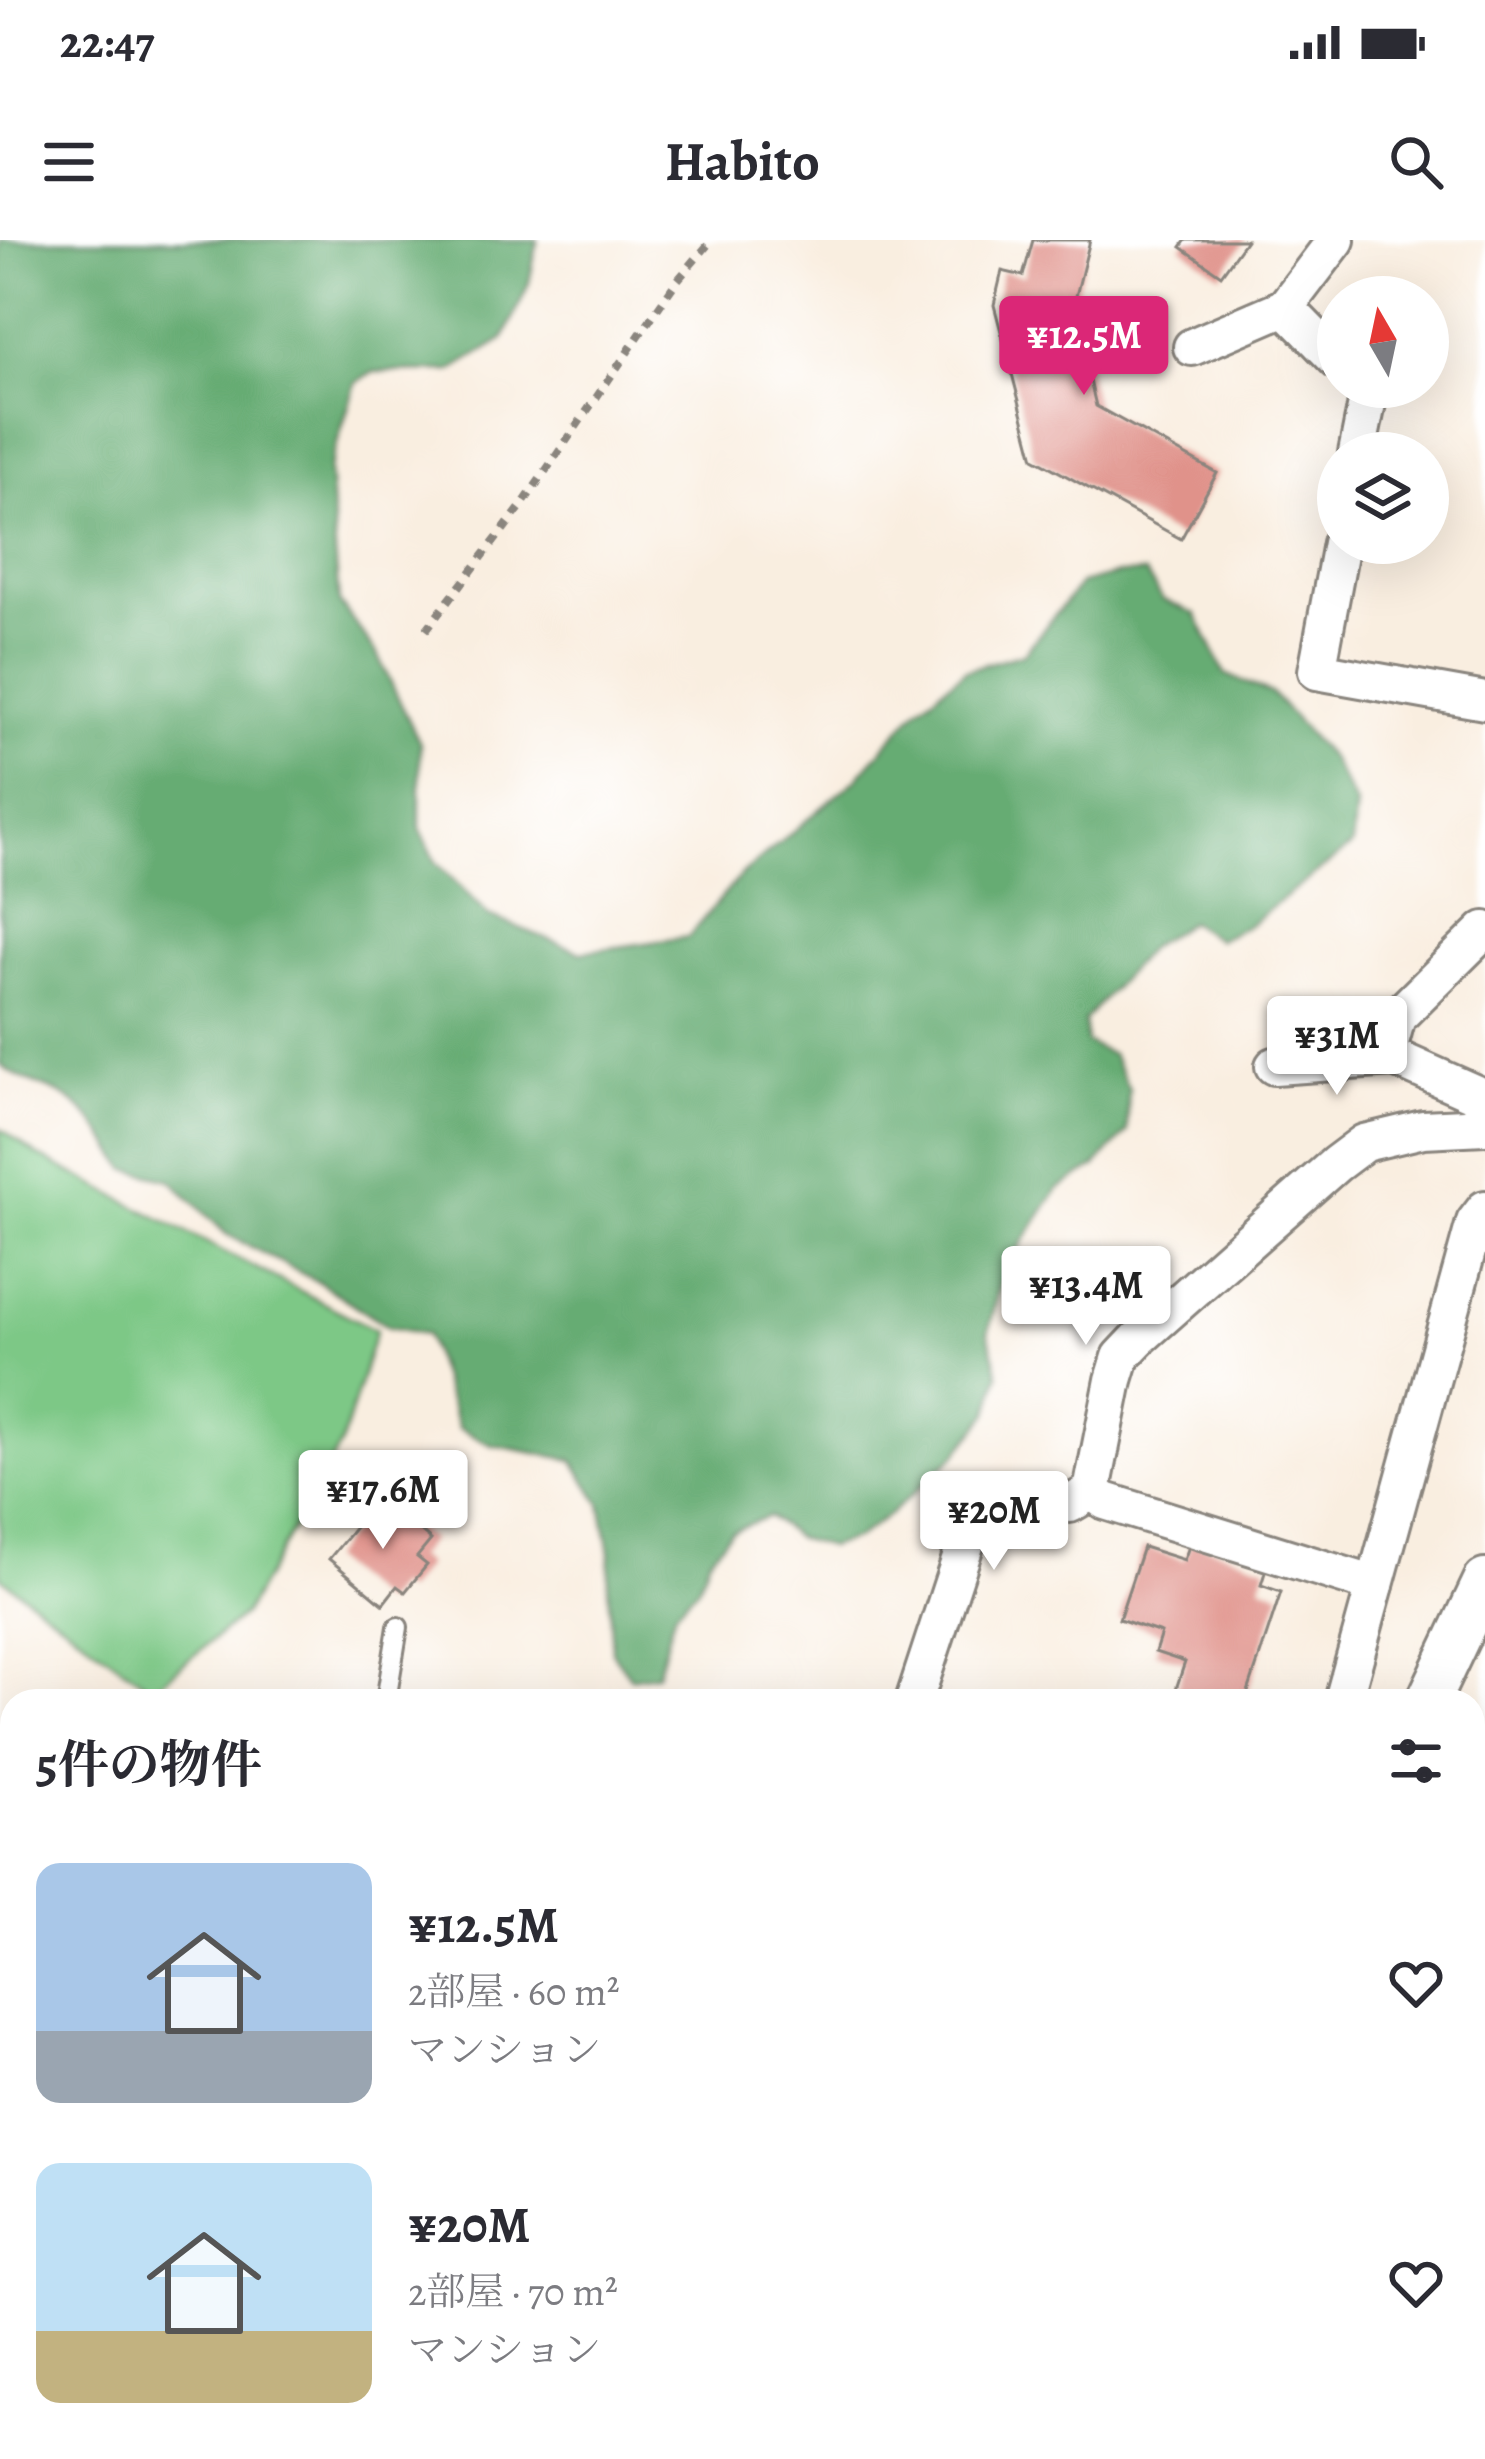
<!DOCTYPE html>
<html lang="ja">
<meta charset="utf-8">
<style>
body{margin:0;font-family:Alegreya,"Noto Serif JP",serif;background:#f2f2f3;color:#2b2b33;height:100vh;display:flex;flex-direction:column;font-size:45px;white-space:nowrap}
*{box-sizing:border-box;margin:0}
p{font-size:39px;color:#7c7c81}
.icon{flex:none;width:66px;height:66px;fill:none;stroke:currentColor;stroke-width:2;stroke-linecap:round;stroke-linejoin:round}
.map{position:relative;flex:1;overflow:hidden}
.details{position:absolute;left:0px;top:1449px;width:1485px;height:771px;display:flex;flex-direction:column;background:#fff;border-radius:36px 36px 0 0;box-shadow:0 12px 48px #0002}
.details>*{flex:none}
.needle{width:78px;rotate:351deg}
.fabs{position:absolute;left:1317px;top:36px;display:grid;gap:24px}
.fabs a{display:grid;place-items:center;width:132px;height:132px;border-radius:50%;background:#fff;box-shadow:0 12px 48px #0002;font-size:60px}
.price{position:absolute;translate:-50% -102px;padding:0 27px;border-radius:12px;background:#fff;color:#222;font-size:39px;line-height:78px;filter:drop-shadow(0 3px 6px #0008)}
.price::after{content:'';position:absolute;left:50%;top:72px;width:36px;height:27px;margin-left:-18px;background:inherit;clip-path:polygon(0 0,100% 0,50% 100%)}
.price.selected{background:#db2777;color:#fff}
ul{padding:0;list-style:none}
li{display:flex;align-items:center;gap:36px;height:300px;padding:0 36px}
li span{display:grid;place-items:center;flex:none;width:336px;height:240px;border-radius:24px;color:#555}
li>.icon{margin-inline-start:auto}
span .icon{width:144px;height:144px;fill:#fffc;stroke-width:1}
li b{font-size:51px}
h2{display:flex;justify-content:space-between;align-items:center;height:144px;padding:0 36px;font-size:51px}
.status{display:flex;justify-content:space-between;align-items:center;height:84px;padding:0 60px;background:#fff;direction:ltr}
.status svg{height:33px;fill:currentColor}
header{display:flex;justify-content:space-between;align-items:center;height:156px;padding:0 36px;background:#fff;font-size:54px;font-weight:600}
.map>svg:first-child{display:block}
.green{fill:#7dc886;stroke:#4c7251;stroke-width:3}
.forest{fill:#66ac73;stroke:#416448;stroke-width:3}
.building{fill:#e0928a}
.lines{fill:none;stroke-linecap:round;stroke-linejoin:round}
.service-casing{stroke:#8a857e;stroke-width:24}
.minor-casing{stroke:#8a857e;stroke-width:42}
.tertiary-casing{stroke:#8a857e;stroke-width:48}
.trunk-casing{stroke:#8a857e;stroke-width:63}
.motorway-casing{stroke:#8a857e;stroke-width:69}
.path{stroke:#8a857e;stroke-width:8;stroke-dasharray:9 9;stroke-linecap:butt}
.service{stroke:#fff;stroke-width:18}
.minor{stroke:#fff;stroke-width:36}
.tertiary{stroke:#fff;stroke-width:42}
.trunk{stroke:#fff;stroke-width:57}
.motorway{stroke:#fff;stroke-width:63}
</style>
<div class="status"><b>22:47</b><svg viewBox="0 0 49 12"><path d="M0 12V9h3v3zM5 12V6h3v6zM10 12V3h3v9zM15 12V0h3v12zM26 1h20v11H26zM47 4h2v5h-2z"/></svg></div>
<header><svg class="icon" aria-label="menu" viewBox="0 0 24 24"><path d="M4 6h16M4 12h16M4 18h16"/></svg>Habito<svg class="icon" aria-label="search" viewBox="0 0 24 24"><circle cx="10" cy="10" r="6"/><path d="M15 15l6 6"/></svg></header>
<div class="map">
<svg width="1485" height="2219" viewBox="0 0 1485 2219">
<rect width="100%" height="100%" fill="#fff"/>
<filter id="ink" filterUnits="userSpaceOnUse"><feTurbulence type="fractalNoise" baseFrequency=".00833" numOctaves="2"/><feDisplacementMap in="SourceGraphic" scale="24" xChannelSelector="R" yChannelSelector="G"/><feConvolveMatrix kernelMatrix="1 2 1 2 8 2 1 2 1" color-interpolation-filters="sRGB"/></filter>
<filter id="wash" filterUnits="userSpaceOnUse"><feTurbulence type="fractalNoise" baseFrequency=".004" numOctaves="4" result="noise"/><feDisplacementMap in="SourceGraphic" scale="48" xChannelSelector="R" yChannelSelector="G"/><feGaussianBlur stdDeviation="2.7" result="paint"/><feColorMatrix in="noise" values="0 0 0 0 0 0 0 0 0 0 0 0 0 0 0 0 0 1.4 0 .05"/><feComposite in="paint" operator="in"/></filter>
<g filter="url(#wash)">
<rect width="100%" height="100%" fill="#f9eee0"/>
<path class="green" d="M0 888 37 915 376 1090 341 1204 244 1374 153 1449 0 1337Z"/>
<path class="forest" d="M0 0H538L529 43 504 99 451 131 374 132 356 143 329 229 339 362 376 412 420 503V588L436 622 489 676 581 712 688 697 740 636 856 539 919 467 965 430 1024 413 1080 344 1118 334 1145 333 1163 360 1196 374 1225 434 1271 453 1330 518 1356 565 1352 606 1250 684 1218 700 1189 682 1149 707 1084 781 1087 803 1112 815 1129 849 1127 892 1095 927 1058 949 1004 1031 988 1093 999 1134 989 1173 957 1214 890 1274 857 1298 828 1307 796 1298 769 1276 731 1291 709 1318 698 1347 675 1371 657 1434 631 1438 612 1412 608 1346 610 1313 601 1264 573 1220 492 1205 458 1188 426 1094 389 1087 320 1043 226 994 171 940 126 929C107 901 92 872 62 855 40 843 19 841 0 825Z"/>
<g id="blocks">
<g class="building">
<path d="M1033 0H1090L1073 68 1096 166 1217 233 1181 299 1034 218 994 65 1002 31 1023 36Z"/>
<path d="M1186 0H1246L1221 35 1181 7Z"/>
<path d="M380 1257 431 1300 417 1317 427 1325 405 1352 397 1346 383 1364 329 1319Z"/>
<path d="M1191 1301 1267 1326 1261 1345 1281 1352 1245 1461H1172L1185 1422 1155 1412 1161 1393 1119 1379 1143 1307 1184 1320Z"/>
<path d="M0 2061 12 2063V2181L0 2179Z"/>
</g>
</g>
</g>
<g filter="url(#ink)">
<use href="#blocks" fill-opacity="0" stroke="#8a857e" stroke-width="3"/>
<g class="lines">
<defs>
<path id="service" d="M386 1461 398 1387"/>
<g id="minor">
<path d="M1285 67 1336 0"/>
<path d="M1192 107 1285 67 1338 121"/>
<path d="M1357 213 1369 153 1363 147"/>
<path d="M1341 303 1317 431 1485 461"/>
<path d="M1485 690 1397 777 1389 806 1395 818 1485 858"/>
<path d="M1274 826 1395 818"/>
<path d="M1375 1345 1105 1261 1092 1251 1114 1140 1121 1117 1138 1099 1336 924 1364 903 1423 889 1485 886"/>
<path d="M914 1461 974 1278 997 1255 1070 1264 1092 1251"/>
<path d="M1343 1461 1475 982 1485 969"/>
<path d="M0 1735 12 1738"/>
<path d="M1404 2208 1429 2219"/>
</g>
<g id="tertiary">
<path d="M1428 1461 1485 1341"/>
<path d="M1059 2219 1065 2208"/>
</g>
<g id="trunk">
<path d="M0 1543 12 1544"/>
<path d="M1473 1617 1485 1618"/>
<path d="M1473 1909H1485"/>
</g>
<g id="motorway">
<path d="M0 1594 12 1596"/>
<path d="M0 1690 12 1693"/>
<path d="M1473 1738 1485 1739"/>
<path d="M1473 1795H1485"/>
</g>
</defs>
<use href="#service" class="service-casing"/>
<use href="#minor" class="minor-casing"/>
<use href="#tertiary" class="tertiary-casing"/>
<use href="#trunk" class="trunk-casing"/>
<use href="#motorway" class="motorway-casing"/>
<path class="path" d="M426 390 520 268 676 42 712 0"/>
<use href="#service" class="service"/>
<use href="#minor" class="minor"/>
<use href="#tertiary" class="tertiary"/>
<use href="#trunk" class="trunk"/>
<use href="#motorway" class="motorway"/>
</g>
</g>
</svg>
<div class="fabs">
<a><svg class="needle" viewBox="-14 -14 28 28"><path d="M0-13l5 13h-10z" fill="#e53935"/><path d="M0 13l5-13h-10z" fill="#7c7c81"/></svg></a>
<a><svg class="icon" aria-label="layers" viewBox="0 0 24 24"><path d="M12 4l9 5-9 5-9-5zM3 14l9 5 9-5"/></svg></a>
</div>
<b class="price selected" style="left:1084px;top:158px">¥12.5M</b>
<b class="price" style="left:1337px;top:858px">¥31M</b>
<b class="price" style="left:1086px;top:1108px">¥13.4M</b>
<b class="price" style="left:383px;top:1312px">¥17.6M</b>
<b class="price" style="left:994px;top:1333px">¥20M</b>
<section class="details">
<h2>5件の物件<svg class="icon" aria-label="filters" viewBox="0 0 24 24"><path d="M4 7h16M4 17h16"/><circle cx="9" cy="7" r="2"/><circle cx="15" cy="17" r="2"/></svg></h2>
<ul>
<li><span style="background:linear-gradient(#a9c7e8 70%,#9aa5b1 0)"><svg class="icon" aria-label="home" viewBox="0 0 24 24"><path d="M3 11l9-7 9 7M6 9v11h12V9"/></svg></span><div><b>¥12.5M</b><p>2部屋 · 60 m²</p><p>マンション</p></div><svg class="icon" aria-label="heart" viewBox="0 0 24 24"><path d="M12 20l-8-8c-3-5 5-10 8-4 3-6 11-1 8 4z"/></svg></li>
<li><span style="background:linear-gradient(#bfe0f5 70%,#c2b280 0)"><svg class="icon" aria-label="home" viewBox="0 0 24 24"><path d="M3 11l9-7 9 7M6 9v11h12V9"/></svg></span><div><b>¥20M</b><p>2部屋 · 70 m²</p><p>マンション</p></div><svg class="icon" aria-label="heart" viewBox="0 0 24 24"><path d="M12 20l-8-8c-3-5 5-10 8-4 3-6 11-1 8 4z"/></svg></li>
</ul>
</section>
</div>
